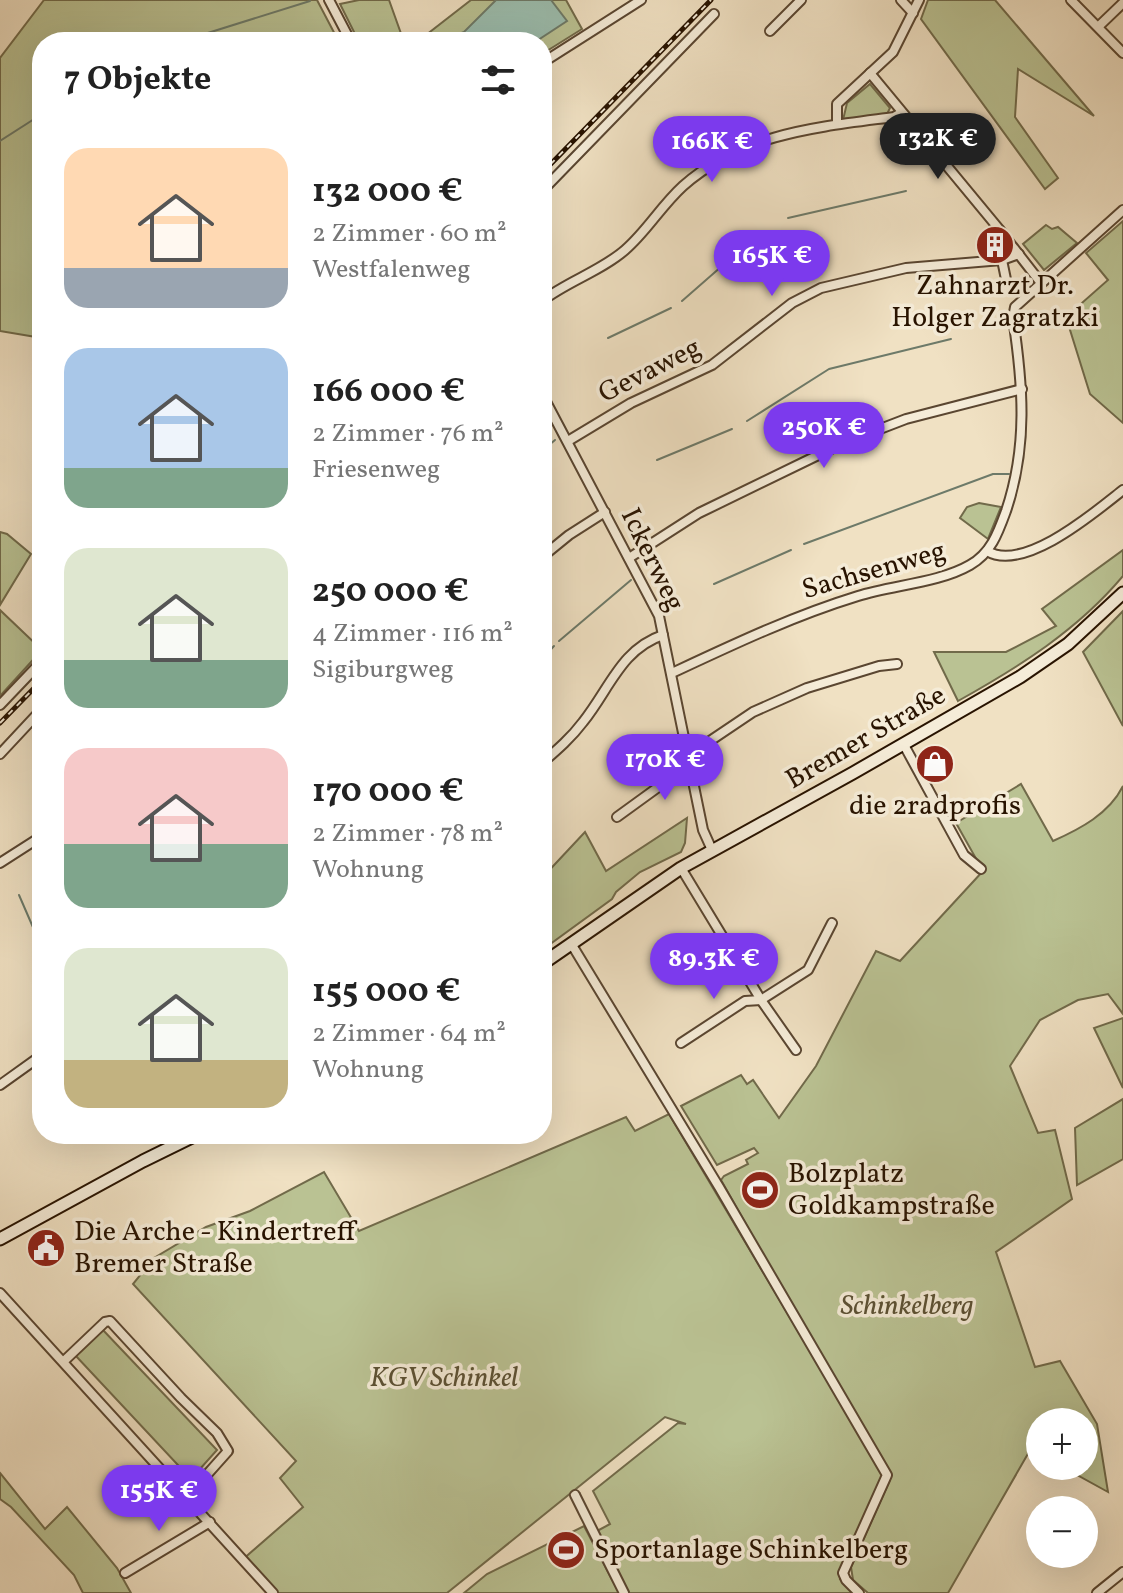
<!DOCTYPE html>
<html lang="de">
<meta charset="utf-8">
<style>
body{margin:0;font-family:Vollkorn,serif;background:#f2f2f2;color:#222;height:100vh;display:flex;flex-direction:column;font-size:30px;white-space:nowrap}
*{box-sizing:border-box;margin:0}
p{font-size:26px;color:#767676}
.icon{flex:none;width:44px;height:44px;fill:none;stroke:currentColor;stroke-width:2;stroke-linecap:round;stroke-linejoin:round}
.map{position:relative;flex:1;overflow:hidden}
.drawer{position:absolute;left:32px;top:32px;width:520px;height:1112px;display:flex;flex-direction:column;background:#fff;border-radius:32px;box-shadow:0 8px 32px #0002}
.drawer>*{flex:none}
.buttons{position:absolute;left:1026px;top:1408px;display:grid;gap:16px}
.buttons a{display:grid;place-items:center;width:72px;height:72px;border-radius:50%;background:#fff;box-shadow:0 8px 32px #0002;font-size:40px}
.price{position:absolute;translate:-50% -68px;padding:0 18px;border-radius:28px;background:#7c3aed;color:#fff;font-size:26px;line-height:52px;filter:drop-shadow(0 2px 4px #0008)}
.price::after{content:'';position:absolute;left:50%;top:48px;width:24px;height:18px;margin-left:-12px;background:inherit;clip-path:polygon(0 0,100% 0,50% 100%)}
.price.on{background:#222;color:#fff}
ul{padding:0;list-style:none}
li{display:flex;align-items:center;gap:24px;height:200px;padding:0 32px}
li span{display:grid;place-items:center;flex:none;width:224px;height:160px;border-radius:24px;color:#555}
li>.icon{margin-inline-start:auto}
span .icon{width:96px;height:96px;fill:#fffc;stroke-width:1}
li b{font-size:34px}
h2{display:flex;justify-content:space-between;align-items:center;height:96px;padding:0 32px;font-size:34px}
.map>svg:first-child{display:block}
.green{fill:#bac293;stroke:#716a4a;stroke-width:2}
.water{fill:#9bbeaf;stroke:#6d7a69;stroke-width:2}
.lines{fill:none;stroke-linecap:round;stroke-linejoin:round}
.stream{stroke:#6d7a69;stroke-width:2}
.minor-casing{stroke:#5a4631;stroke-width:12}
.secondary-casing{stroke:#281300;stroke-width:15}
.minor{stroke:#f5ecd8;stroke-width:8}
.secondary{stroke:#f5ecd8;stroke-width:11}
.rail-casing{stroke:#281300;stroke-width:5}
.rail{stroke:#f5ecd8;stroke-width:2;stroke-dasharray:6;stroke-linecap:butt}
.labels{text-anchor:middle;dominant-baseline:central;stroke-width:7;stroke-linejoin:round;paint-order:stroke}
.poi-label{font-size:28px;fill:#281300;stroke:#f5ecd8;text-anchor:start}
.street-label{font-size:28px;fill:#281300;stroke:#f5ecd8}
.park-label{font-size:28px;font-style:italic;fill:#5b5033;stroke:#f5ecd8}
</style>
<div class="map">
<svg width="1123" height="1593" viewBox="0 0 1123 1593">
<rect width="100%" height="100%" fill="#f0e1c3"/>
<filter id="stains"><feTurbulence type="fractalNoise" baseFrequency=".0025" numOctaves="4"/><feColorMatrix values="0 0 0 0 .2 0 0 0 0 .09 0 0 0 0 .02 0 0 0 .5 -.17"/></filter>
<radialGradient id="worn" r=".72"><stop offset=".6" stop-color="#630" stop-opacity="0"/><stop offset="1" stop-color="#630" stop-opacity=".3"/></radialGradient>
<g class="green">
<path d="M44 0H317L339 42H42V338L0 331V58Z"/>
<path d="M359 0H389L404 42H359L340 4Z"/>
<path d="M471 0H566L582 29 542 54V42H417Z"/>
<path d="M928 0H995L1094 116 1018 69 1015 117 1058 178 1045 189 921 19Z"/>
<path d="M870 84 890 108 887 114 843 120 847 103Z"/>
<path d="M1123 221V423L1090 394 1066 317 1108 280 1086 253Z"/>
<path d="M1046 225 1052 229 1058 227 1077 243 1044 270 1023 244Z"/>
<path d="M979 503 1001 507 988 539 960 518 967 507Z"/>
<path d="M0 532 7 534 31 554 0 605Z"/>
<path d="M1123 550V576C1078 630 1019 667 958 701L934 652H1006L1056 626 1042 609Z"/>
<path d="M0 610 42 650 0 696Z"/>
<path d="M1123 611V726L1083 652Z"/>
<path d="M1021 784 1053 841C1080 829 1109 814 1123 786V1014L1108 994 1078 1000 1040 1020 1010 1066 1038 1133 1055 1130 1072 1199 996 1252 1035 1367 1060 1361 1097 1424 1108 1492 1061 1466H1084V1422H1040V1450L1033 1445 948 1593H868L853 1580 851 1567 890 1480 721 1180 724 1176 748 1164 746 1160 758 1153 754 1148 717 1165 681 1106 741 1075 747 1084 753 1080 779 1118 816 1066 876 951 900 961 983 871 956 823Z"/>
<path d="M687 818 685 843 681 852 640 872 616 892 612 899 542 950V878L585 832 606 871Z"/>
<path d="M1123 1018V1088L1094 1028Z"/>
<path d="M1123 1099V1159L1077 1185 1075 1128Z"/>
<path d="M669 1114 883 1474 840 1579 854 1593H629L597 1531 610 1524 593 1491 678 1423 686 1424 665 1417 447 1593H274L242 1560 303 1507 280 1478 296 1461 133 1284 154 1258 206 1227 250 1211 324 1172 359 1231 626 1117 635 1131Z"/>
<path d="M102 1329 217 1450 191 1479 75 1355Z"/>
<path d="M0 1473 45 1529 67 1507 117 1568 131 1593H83L74 1575 11 1507 0 1499Z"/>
<path d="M584 1526 619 1593H464L487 1574Z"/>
</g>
<path class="water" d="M496 0H551L567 21 535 42H439L464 32Z"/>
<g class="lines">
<g class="stream">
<path d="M179 42 310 1"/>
<path d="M0 141 42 114"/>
<path d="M788 218 906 191"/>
<path d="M682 301 754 238"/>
<path d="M608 338 671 308"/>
<path d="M747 421 829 369 951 339"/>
<path d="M542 451 555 440"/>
<path d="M657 460 732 429"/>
<path d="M804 544 993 474H1009"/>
<path d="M714 584 791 550"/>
<path d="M559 641 631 580"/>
<path d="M542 659 554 646"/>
<path d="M19 895 42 948"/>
</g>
<defs>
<g id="minor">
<path d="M329 0 351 42"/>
<path d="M901 0 913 13"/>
<path d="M1071 0 1123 53"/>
<path d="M1099 26 1123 3"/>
<path d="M770 31 801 0"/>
<path d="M542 63 641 0"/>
<path d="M870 73 999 229 1041 283"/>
<path d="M837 124V104L893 52 919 0"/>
<path d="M542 191 714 14"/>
<path d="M1002 260 1008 289"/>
<path d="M542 301C568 281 601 271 625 250 647 231 661 206 683 186 743 133 818 127 894 117L901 113"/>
<path d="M542 394 659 616 703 830 712 850"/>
<path d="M568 441 631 403 712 365 792 303 821 288 906 268 1002 260 1019 254"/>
<path d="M987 551C1024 573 1095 512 1123 490"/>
<path d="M542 557 569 535 605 512"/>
<path d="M629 558 699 513 841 444 906 419 1022 389"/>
<path d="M672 673C734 644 793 616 858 596 892 585 939 583 970 565 991 553 998 533 1006 511 1028 446 1023 385 1013 318L1015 307 1123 210"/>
<path d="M0 705 42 661"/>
<path d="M904 745 964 855 981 869"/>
<path d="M0 754 42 709"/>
<path d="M542 763C557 750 571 738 583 722 609 690 621 649 663 635"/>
<path d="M617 817 668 780 684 755 698 749 753 712 807 688 879 666 897 664"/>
<path d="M0 863 42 836"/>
<path d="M681 868 761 1000 796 1050"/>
<path d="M572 945 719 1187 887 1475 843 1573 846 1580 859 1593"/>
<path d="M681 1043 745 1001 761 1000 808 970 832 923"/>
<path d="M0 1085 42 1055"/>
<path d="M0 1293 273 1593"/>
<path d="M64 1361 105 1322 110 1321 181 1398 217 1433 228 1451 187 1497"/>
<path d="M575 1495 624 1593"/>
<path d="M125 1573 210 1522"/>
<path d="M1097 1593 1123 1572"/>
</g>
<g id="secondary">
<path d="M542 964 681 868 853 773 1020 677 1068 644 1123 593"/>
<path d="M0 1239 143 1161 198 1134"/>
</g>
</defs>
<use href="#minor" class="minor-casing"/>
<use href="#secondary" class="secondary-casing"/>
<use href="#minor" class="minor"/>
<use href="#secondary" class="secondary"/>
<defs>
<g id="rail">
<path d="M542 173 711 0"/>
<path d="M0 723 42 680"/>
</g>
</defs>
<use href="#rail" class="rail-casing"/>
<use href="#rail" class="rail"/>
</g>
<defs>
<symbol id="building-disc" viewBox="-11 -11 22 22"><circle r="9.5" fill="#8f2418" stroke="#f5ecd8"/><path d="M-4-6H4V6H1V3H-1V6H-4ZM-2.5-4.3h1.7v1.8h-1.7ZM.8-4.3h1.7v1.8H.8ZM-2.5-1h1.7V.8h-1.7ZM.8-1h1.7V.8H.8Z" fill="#fff"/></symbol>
<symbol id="shop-disc" viewBox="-11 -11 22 22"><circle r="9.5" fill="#8f2418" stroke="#f5ecd8"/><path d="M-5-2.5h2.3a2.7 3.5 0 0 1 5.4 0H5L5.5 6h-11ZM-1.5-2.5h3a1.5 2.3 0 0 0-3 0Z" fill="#fff"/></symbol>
<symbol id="stadium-disc" viewBox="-11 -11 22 22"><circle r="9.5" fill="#8f2418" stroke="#f5ecd8"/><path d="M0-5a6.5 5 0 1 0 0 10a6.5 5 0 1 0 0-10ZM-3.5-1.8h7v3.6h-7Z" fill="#fff"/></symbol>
<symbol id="civic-disc" viewBox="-11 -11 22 22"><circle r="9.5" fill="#8f2418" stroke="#f5ecd8"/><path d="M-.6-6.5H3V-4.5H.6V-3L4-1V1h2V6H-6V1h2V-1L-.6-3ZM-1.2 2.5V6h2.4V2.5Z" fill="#fff"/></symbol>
</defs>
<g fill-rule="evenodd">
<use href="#building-disc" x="973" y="223" width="44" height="44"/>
<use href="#shop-disc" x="913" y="742" width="44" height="44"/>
<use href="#stadium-disc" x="738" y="1168" width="44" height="44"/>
<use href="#civic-disc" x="24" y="1226" width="44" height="44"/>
<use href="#stadium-disc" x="544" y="1528" width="44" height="44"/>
</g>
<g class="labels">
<g class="poi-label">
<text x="995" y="286" text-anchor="middle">Zahnarzt Dr.<tspan x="995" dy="32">Holger Zagratzki</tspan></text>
<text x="935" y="806" text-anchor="middle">die 2radprofis</text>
<text x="788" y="1174">Bolzplatz<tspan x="788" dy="32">Goldkampstraße</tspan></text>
<text x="74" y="1232">Die Arche - Kindertreff<tspan x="74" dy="32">Bremer Straße</tspan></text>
<text x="594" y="1550">Sportanlage Schinkelberg</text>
</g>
<g class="street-label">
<text transform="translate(650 371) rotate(-27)">Gevaweg</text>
<text transform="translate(652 560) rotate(64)">Ickerweg</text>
<text transform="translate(874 571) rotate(-16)">Sachsenweg</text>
<text transform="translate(866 738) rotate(-30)">Bremer Straße</text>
</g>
<g class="park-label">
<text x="907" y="1306">Schinkelberg</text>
<text x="444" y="1378">KGV Schinkel</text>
</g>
</g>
<rect width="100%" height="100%" filter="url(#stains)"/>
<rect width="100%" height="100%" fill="url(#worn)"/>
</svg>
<div class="buttons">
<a>+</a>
<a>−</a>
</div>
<b class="price on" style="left:938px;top:181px">132K €</b>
<b class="price" style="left:712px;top:184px">166K €</b>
<b class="price" style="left:772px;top:298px">165K €</b>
<b class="price" style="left:824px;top:470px">250K €</b>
<b class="price" style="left:665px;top:802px">170K €</b>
<b class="price" style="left:714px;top:1001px">89.3K €</b>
<b class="price" style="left:159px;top:1533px">155K €</b>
<section class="drawer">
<h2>7 Objekte<svg class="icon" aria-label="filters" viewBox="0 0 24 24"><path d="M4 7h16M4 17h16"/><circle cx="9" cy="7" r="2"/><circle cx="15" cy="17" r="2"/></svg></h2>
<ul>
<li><span style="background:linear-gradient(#ffd9b3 75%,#9aa5b1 0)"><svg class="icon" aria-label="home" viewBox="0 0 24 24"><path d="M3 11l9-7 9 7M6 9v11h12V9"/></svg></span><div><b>132 000 €</b><p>2 Zimmer · 60 m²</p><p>Westfalenweg</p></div></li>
<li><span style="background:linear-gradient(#a9c7e8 75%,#7fa58c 0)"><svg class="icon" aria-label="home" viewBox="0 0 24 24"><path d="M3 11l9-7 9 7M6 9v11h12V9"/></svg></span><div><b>166 000 €</b><p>2 Zimmer · 76 m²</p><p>Friesenweg</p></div></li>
<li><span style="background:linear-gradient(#dfe7d0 70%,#7fa58c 0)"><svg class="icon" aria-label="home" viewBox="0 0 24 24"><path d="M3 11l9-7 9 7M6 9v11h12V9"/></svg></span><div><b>250 000 €</b><p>4 Zimmer · 116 m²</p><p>Sigiburgweg</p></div></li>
<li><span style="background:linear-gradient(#f6c9c9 60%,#7fa58c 0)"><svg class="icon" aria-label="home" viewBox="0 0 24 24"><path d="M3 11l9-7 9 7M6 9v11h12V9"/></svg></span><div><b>170 000 €</b><p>2 Zimmer · 78 m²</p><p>Wohnung</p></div></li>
<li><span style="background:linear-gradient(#dfe7d0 70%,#c2b280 0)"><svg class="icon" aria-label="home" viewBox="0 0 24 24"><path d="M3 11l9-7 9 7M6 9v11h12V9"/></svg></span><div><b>155 000 €</b><p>2 Zimmer · 64 m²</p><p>Wohnung</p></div></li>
</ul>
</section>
</div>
